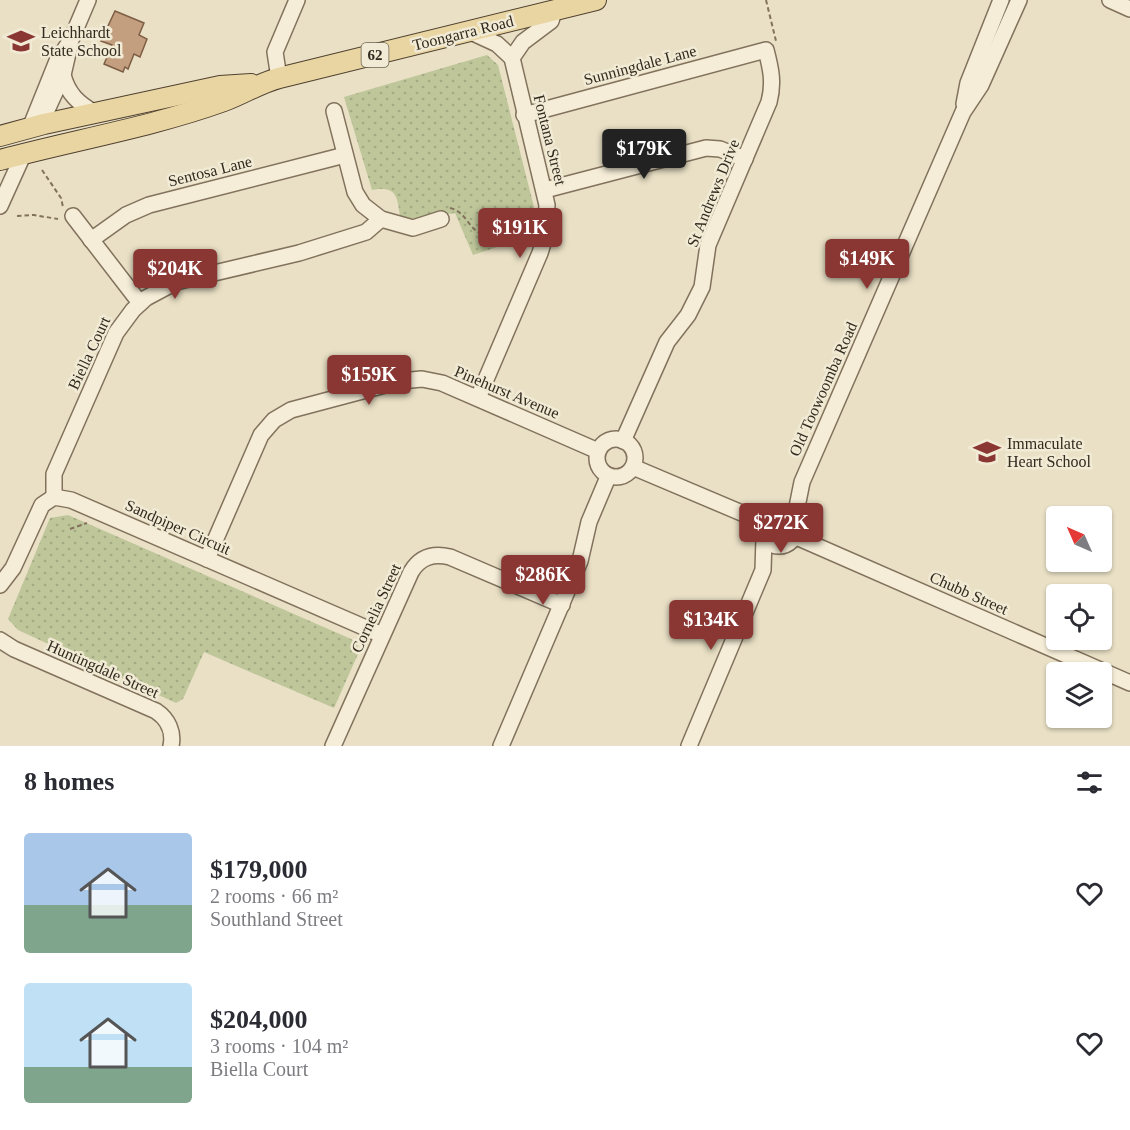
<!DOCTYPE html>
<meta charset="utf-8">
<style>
body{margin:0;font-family:Georgia,serif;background:#f7f7f7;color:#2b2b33;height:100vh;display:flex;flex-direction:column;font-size:22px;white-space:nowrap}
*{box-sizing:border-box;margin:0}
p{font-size:20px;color:#7c7c81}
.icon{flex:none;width:33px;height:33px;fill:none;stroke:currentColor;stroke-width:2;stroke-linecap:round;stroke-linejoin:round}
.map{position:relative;height:746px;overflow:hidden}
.panel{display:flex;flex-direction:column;background:#fff;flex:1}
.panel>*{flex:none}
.needle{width:39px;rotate:315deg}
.controls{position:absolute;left:1046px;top:506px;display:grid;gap:12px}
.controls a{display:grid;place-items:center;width:66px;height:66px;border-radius:6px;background:#fff;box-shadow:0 2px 4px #0004;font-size:30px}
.price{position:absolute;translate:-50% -51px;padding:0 14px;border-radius:6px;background:#8a3734;color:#fff;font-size:20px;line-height:39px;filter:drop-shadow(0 2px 3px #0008)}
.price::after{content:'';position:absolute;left:50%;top:36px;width:18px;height:14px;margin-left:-9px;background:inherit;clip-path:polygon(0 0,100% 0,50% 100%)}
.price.on{background:#222;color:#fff}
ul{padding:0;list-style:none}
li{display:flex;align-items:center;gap:18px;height:150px;padding:0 24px}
li span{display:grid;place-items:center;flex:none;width:168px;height:120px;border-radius:6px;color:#555}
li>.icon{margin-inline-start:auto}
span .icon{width:72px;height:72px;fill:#fffc;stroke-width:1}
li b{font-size:26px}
h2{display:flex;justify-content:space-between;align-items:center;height:72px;padding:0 24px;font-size:26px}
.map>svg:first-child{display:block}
.park{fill:url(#park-dots)}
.building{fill:#c39e7f;stroke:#7e5f46;stroke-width:1.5}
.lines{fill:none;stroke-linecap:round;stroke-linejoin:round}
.minor-casing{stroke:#82725d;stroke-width:18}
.major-casing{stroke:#504131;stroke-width:22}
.path{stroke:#82725d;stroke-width:2;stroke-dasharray:4.5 3;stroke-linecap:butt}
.minor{stroke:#f5edd7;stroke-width:15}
.major{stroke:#e8d5a1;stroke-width:20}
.labels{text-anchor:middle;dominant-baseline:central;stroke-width:5;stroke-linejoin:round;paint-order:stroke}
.shield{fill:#f1ead4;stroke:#6c6455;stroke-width:1.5}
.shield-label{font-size:15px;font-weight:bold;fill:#332a1f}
.poi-label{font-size:16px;fill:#332a1f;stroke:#f1ead4;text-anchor:start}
.street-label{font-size:16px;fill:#332a1f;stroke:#f1ead4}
</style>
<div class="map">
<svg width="1130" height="746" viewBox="0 0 1130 746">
<defs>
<pattern id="park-dots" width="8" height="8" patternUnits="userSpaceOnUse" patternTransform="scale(1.5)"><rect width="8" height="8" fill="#bec69a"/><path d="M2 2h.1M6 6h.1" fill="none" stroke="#a4aa84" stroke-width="1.8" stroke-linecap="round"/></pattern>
</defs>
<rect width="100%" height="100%" fill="#e9e0c5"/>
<g class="park">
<path d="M487 55 498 65 535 211 533 235 473 255 455 213 418 219 400 216C397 195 396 186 372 190L344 97Z"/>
<path d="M68 515 351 639C357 643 359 647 358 654L334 708 204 652 183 699 176 703 18 630 8 619 50 518Z"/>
</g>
<path class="building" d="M115 11 144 23 139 35 147 39 140 57 134 54 128 69 125 67 123 72 104 64 112 45 101 41Z"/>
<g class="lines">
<defs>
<g id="minor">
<path d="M1110 0 1130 9"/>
<path d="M471 32 497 44 512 58 547 205 545 237 540 253 478 398"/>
<path d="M512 58 523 42 551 21 554 11"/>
<path d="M63 75C68 94 78 103 95 113"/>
<path d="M279 78 275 52 297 0"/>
<path d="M964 104 968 83 1001 0"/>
<path d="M334 111 355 192 363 205 381 219 413 228 441 219"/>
<path d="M524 115 766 50C771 69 774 83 769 102L708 245 702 287 688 315 667 342 623 441"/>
<path d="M40 125 63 75 69 49"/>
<path d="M30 128 57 61 71 40 88 0"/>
<path d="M545 190 706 148 720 149 745 159"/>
<path d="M0 206 24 153"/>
<path d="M73 216 140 303"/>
<path d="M91 240 126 215 149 205 345 155"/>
<circle cx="616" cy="458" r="19"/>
<path d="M633 467 763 522"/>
<path d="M54 497V474L116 333 133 310 146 298 176 282 299 253 366 232 381 219"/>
<circle cx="779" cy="529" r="17"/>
<path d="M794 522 802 482 963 112 981 85 1019 0"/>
<path d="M794 536 1130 683"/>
<path d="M207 559 261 435 274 420 291 410 400 381 422 379 442 383 598 451"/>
<path d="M0 585 13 568 42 505 54 497 71 500 382 635"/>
<path d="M0 640 14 649 156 711C168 719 174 732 171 746"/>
<path d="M333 746 411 572C420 557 433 553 450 557L562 605"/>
<path d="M501 746 580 561 589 522 608 477"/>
<path d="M689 746 763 570 764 538"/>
</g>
<g id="major">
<path d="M0 136 44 124 220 86 251 84"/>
<path d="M0 160C74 140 152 127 224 101 243 94 260 83 279 78L596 0"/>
</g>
</defs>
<use href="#minor" class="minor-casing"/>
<use href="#major" class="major-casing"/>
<g class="path">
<path d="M766 0 776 41"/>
<path d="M42 170 61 198 63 207"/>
<path d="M450 208C467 212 467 228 482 234L533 219"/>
<path d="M17 216 34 215 58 219"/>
<path d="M70 529 87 523"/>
</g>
<use href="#minor" class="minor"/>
<use href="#major" class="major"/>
</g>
<defs>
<symbol id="school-bare" viewBox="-9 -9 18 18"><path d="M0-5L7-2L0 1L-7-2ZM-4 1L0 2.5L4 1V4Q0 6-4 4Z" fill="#8a3734" stroke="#f1ead4" stroke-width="2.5" paint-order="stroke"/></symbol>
</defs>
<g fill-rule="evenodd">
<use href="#school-bare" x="2" y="22" width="38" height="38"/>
<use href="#school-bare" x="968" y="433" width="38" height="38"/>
</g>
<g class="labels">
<rect class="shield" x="361.5" y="43" width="27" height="24" rx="4.5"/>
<g class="shield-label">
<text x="375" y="55">62</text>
</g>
<g class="poi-label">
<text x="41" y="32">Leichhardt<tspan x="41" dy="18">State School</tspan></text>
<text x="1007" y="443">Immaculate<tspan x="1007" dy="18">Heart School</tspan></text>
</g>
<g class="street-label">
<text transform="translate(463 33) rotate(-14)">Toongarra Road</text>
<text transform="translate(640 65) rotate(-15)">Sunningdale Lane</text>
<text transform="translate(550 140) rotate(76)">Fontana Street</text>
<text transform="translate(210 171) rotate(-14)">Sentosa Lane</text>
<text transform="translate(713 193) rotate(-68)">St Andrews Drive</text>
<text transform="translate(89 353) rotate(-65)">Biella Court</text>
<text transform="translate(823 389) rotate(-66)">Old Toowoomba Road</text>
<text transform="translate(507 392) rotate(23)">Pinehurst Avenue</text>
<text transform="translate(178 527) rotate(24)">Sandpiper Circuit</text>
<text transform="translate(969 593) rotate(24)">Chubb Street</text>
<text transform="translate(376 608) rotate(-65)">Cornelia Street</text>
<text transform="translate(103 669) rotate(24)">Huntingdale Street</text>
</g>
</g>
</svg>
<div class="controls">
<a><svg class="needle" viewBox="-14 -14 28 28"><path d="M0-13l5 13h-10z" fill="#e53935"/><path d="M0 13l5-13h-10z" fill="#7c7c81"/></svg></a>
<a><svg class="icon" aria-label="locate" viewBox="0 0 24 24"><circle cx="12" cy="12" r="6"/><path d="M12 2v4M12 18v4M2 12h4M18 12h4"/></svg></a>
<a><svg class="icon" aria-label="layers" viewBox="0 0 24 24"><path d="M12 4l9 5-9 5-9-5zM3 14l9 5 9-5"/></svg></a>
</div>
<b class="price on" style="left:644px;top:180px">$179K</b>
<b class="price" style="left:520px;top:259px">$191K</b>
<b class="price" style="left:867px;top:290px">$149K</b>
<b class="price" style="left:175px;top:300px">$204K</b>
<b class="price" style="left:369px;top:406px">$159K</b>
<b class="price" style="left:781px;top:554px">$272K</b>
<b class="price" style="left:543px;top:606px">$286K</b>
<b class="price" style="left:711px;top:651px">$134K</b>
</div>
<section class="panel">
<h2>8 homes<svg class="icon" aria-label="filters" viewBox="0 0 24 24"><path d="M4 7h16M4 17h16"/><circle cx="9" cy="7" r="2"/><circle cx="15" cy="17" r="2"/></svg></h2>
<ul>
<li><span style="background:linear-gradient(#a9c7e8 60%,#7fa58c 0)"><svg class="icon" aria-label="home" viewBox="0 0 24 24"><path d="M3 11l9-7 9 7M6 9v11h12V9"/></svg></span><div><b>$179,000</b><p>2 rooms · 66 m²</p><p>Southland Street</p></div><svg class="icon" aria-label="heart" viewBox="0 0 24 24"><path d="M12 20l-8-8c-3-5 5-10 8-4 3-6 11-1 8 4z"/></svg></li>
<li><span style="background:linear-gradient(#bfe0f5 70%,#7fa58c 0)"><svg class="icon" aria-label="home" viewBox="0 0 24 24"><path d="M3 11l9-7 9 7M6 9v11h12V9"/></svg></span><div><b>$204,000</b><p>3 rooms · 104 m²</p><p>Biella Court</p></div><svg class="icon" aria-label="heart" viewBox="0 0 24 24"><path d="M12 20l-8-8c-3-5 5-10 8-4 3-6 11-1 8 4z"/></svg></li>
</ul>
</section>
